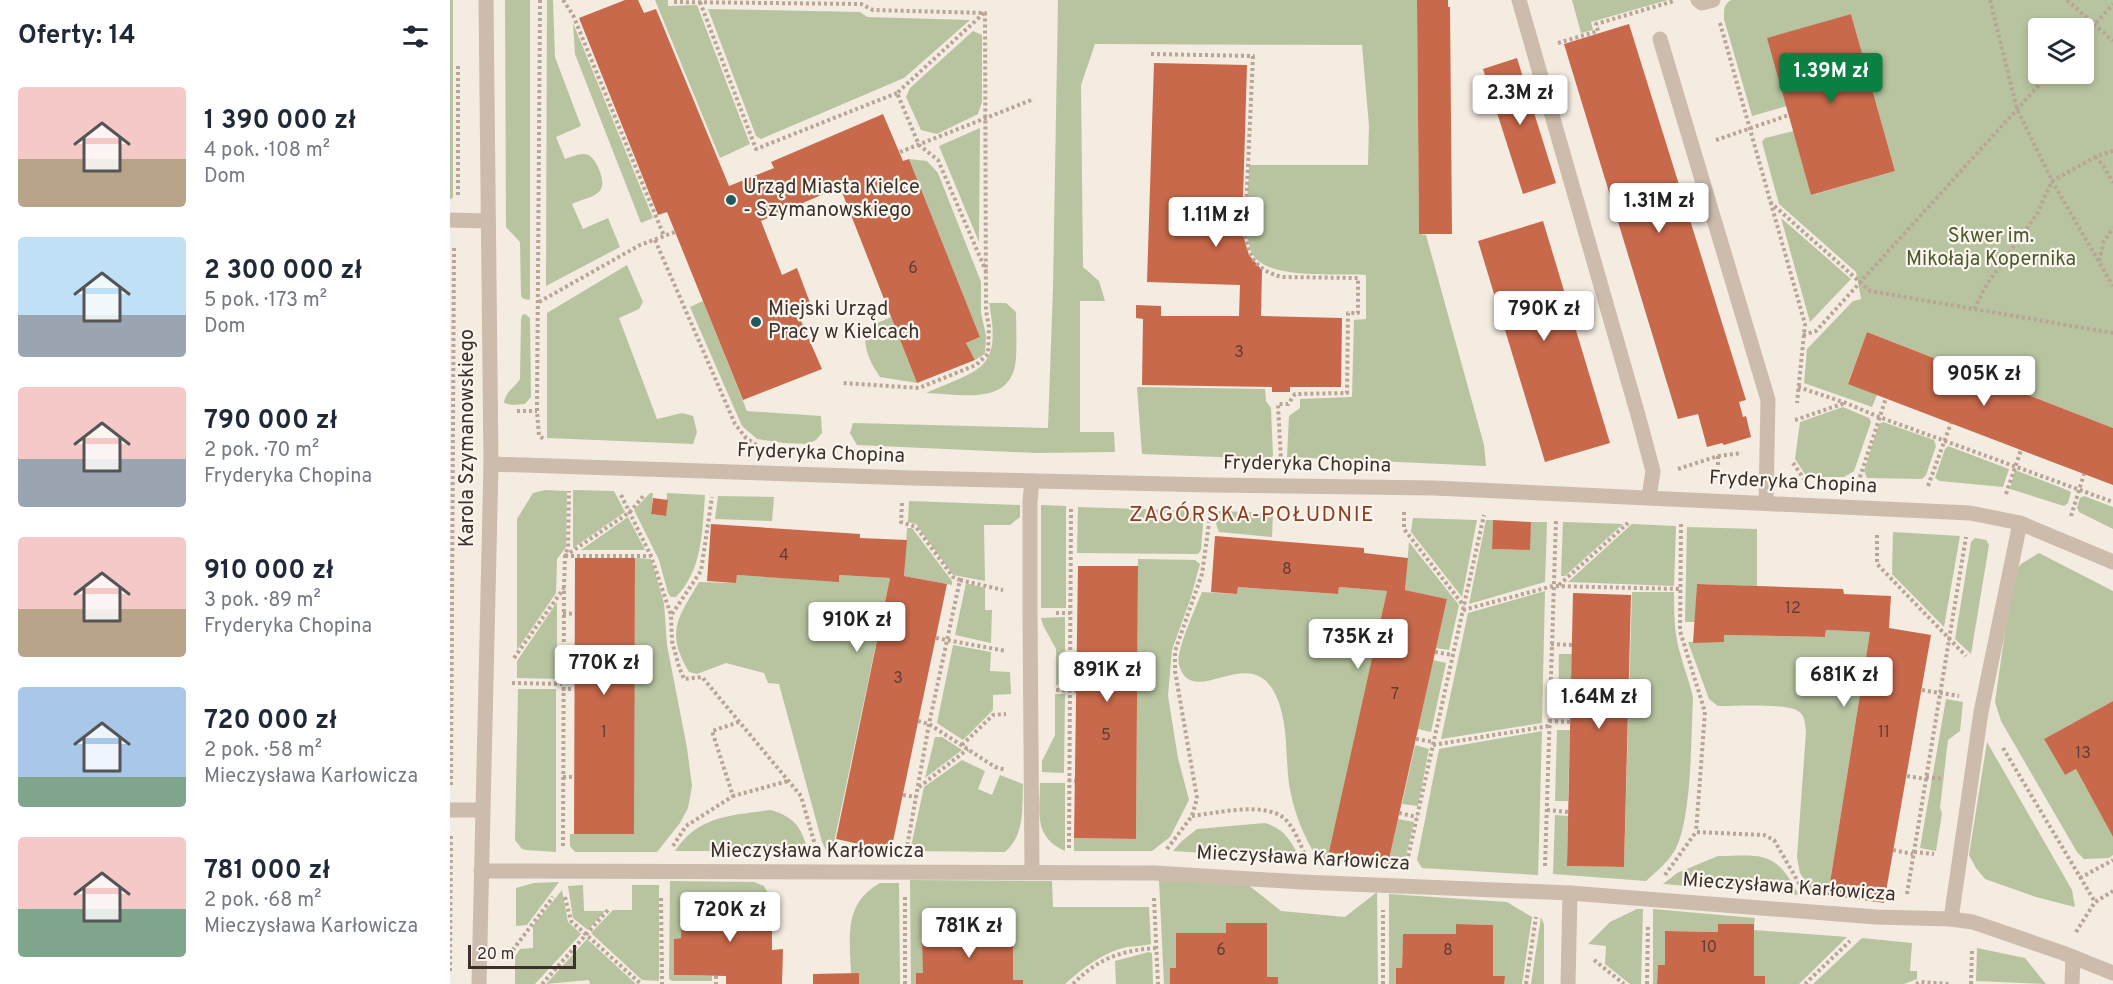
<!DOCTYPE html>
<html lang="pl">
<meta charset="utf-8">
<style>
body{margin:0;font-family:Overpass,sans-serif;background:#f6f6f7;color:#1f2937;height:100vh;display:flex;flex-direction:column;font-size:22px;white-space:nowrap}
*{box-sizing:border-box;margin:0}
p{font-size:20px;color:#747a83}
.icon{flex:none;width:33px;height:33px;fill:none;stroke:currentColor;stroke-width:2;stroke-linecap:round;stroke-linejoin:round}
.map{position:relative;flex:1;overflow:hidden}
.sheet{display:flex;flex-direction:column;background:#fff;width:450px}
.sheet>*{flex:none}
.tools{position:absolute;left:1578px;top:18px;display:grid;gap:12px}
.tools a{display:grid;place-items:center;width:66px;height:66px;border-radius:6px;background:#fff;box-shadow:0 3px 9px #0003;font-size:30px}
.scale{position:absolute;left:18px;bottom:15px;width:108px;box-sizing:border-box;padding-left:6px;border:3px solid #3b302b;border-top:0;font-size:16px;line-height:21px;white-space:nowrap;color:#3b302b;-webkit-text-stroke:4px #fbf5ee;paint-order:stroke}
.price{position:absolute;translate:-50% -51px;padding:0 14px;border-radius:6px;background:#fff;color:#222;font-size:20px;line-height:39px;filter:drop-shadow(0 2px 3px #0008)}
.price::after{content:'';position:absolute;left:50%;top:36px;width:18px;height:14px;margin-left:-9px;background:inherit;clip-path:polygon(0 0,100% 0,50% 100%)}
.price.on{background:#0b8043;color:#fff}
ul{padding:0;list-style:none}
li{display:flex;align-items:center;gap:18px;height:150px;padding:0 18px}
li span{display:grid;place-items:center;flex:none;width:168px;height:120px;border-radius:6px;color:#555}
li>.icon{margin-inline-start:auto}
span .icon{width:72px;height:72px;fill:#fffc;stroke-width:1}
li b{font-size:26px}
h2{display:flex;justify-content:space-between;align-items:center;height:72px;padding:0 18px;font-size:26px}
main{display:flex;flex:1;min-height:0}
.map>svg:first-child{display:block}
.green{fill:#b8c4a0;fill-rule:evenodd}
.building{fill:#c8694b}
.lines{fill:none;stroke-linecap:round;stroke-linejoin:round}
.path{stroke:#b9a596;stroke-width:4;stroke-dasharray:3 3;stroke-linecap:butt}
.minor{stroke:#cdbbac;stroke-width:15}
.poi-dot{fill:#1f5a5e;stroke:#fbf5ee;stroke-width:2}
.labels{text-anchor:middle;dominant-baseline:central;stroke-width:4.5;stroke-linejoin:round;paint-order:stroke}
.number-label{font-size:16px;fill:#5e3e33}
.poi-label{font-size:20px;fill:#3b302b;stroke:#fbf5ee;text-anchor:start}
.park-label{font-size:20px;fill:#4a5a2e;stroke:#fbf5ee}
.street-label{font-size:20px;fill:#3b302b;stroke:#fbf5ee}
.neighbourhood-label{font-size:21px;letter-spacing:1.5px;fill:#8c3b22;stroke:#fbf5ee}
</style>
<main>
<section class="sheet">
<h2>Oferty: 14<svg class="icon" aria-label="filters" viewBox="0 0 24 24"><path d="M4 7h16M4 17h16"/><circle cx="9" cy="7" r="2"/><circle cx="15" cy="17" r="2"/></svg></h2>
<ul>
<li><span style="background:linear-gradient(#f6c9c9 60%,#b9a48a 0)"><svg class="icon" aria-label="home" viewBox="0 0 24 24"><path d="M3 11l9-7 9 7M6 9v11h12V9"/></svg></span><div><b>1 390 000 zł</b><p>4 pok. · 108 m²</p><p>Dom</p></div></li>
<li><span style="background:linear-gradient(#bfe0f5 65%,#9aa5b1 0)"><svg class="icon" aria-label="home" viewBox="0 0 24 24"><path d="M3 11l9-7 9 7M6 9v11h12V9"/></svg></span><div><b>2 300 000 zł</b><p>5 pok. · 173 m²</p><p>Dom</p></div></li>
<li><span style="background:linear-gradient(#f6c9c9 60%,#9aa5b1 0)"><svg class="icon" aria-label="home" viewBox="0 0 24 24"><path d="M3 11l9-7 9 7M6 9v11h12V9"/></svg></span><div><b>790 000 zł</b><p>2 pok. · 70 m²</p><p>Fryderyka Chopina</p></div></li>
<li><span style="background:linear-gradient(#f6c9c9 60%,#b9a48a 0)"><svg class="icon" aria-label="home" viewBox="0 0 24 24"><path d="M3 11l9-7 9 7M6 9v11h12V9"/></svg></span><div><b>910 000 zł</b><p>3 pok. · 89 m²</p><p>Fryderyka Chopina</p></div></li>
<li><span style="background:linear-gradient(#a9c7e8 75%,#7fa58c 0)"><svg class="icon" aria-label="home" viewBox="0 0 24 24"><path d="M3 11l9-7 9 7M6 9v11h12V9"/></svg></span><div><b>720 000 zł</b><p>2 pok. · 58 m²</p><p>Mieczysława Karłowicza</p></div></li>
<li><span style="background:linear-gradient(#f6c9c9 60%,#7fa58c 0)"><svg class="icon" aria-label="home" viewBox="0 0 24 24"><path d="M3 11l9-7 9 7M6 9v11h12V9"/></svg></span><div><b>781 000 zł</b><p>2 pok. · 68 m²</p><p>Mieczysława Karłowicza</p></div></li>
</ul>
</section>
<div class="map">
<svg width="1663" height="984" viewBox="0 0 1663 984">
<rect width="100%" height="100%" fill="#f4ebe1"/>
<g class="green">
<path d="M0 0H3V198L0 199Z"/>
<path d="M55 0H80V299L78 300 72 298 71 295 70 242 56 227Z"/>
<path d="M97 0H103L105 57 131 126 106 137 115 159C121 157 132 152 138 155 146 158 156 181 151 189 147 197 130 200 122 204L133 229 158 218 170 247 96 286Z"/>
<path d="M205 0H218V6L247 5 300 144 270 158Z"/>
<path d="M608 0H967L969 234 976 235 1034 445 1036 466 837 457 839 416 850 408V399L902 397 904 320 916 319V275C889 272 809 283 800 248 793 223 799 191 799 165H918L919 126 912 45 645 44 631 85 633 267 649 281 655 301H630V432H664L665 452 587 453 407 445 400 433 403 423 598 428 603 288Z"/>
<path d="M1122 0H1218L1141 22 1143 30 1131 33Z"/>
<path d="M1281 0H1663V428L1417 332 1398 383 1427 395 1422 407 1354 383 1357 349 1403 301 1411 299 1406 272 1329 204 1312 142 1315 138 1344 131 1362 195 1445 171 1401 14 1318 38 1337 106 1302 116 1274 19C1274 11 1273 5 1281 0ZM1588 28H1634V74H1588Z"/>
<path d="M258 9 410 12 417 17 520 20 454 78 311 139 306 136Z"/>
<path d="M123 23 203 218 191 223 125 54Z"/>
<path d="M523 31 532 35V102L528 114 487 134 471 130 456 97 460 88Z"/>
<path d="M530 128 529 242 489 146Z"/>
<path d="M459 159 477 161 488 173 531 282V313L536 335 535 354 525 360 516 343 530 337Z"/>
<path d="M1331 218 1401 279 1360 322Z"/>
<path d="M177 265 193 302 189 309 169 318 207 419 232 413 243 416 247 432 243 444 97 438V313Z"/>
<path d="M253 301 297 411 371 416 372 433 366 440 357 444 334 443 307 439 292 426 240 307Z"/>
<path d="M539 303H556L566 312C566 327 567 343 566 358 563 407 511 394 476 393 531 369 552 370 539 303Z"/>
<path d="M75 314 80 318 81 397 75 404 62 405 54 403C55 391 65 388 70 379L71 320 72 315Z"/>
<path d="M441 317 467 383 430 377C419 361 413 348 416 328Z"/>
<path d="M687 387 815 389 816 401 821 408 823 456 819 459 692 454Z"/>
<path d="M1393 407 1419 418 1421 422 1404 471 1394 477H1361L1355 474 1345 459 1350 422Z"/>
<path d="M1433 422 1484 440 1486 446 1476 475 1472 479 1417 478 1414 471 1429 424Z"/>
<path d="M1498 446 1559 469 1553 487 1490 481 1485 478 1495 449Z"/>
<path d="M1565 470 1617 490 1621 492 1618 503 1614 506 1560 489Z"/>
<path d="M95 490 117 491 116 547 107 559 106 593 67 650V519L83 493Z"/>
<path d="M123 490 164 491 175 512 123 548Z"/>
<path d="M200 493H203L201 514 216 516 217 493 255 495C252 531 253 569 226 597H221L218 593 209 560 184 510Z"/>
<path d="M268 496 324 497 322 521 265 519Z"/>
<path d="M1634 496 1663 507V529L1629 512 1627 508 1630 498Z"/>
<path d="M459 501 570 505V517L560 525H534L535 581 503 575 466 524 458 522Z"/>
<path d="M591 505 616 506V608H591Z"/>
<path d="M628 507 754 511 751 550 748 554 627 553Z"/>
<path d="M769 511 823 513 822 537 769 532C766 525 764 518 769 511Z"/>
<path d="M178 517 195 550H131Z"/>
<path d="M963 518 1027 520 1012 597 961 532Z"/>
<path d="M1036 520H1043L1042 549 1079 550 1081 522H1097L1095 582 1019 604Z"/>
<path d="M1113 522 1173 524 1115 576H1111Z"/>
<path d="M1182 524 1226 526 1224 586 1118 582Z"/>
<path d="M1237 527 1307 529V586L1247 584 1245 622H1235Z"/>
<path d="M457 528H462L502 581V585L454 576Z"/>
<path d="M1443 532 1510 536 1494 627 1442 574Z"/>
<path d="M1525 538 1536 540 1539 545 1521 654 1505 639 1521 542Z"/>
<path d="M959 542 1009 605 999 650 986 648 997 599 955 590Z"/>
<path d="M1589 553 1663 591V701L1594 739 1615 775 1626 769 1663 837V855L1659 858 1634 859 1627 852 1551 721 1545 702 1563 575 1571 564Z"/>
<path d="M185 558 201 559 214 603 217 645 237 748 242 786 238 808 230 823 207 852H125L120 846V834H183Z"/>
<path d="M688 559 745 560 750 564 741 597 722 650 718 696 728 758 739 800 720 837 702 851H624V838L686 839Z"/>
<path d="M287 575 389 581V575L440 578 382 852 376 850 372 842 329 684 318 683 314 673 276 663 247 674 239 672C215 632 228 618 249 582L286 583Z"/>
<path d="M516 583 535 588V610H542L541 643 505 635Z"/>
<path d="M788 587 888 594 889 587 937 591 880 852 919 860 918 865 869 860C854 839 843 810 839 784 835 753 839 718 823 690 797 645 742 710 729 665 725 652 746 607 752 592L787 594Z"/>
<path d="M1095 591 1092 723 991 739 1018 613Z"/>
<path d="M1182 592H1224C1224 612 1224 633 1230 653 1234 669 1240 682 1243 698 1241 736 1242 820 1225 850 1218 862 1206 872 1196 881L1103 874 1105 815 1118 816 1117 866 1174 867Z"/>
<path d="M107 602V679L67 678V661Z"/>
<path d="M615 617V685H606V649L593 625 591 618Z"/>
<path d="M1376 630 1420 632 1378 895 1361 892 1350 873 1347 857 1356 732C1355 724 1355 715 1348 711 1336 703 1284 706 1268 706L1259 699 1238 642H1273L1274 635 1375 637Z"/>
<path d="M503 645 541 652 540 671 560 672 561 694 543 695V710L513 740 487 723Z"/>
<path d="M1109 654H1122L1120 714H1108Z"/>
<path d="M983 660 996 663 981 732 968 729Z"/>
<path d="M68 689H106V852L76 850 72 849 65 840Z"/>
<path d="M605 694H615L614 773 592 772V761L605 735Z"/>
<path d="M1496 699 1513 702 1510 731 1498 740 1490 808 1492 813 1486 851 1470 848Z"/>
<path d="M1107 730H1120L1118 801H1105Z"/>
<path d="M1092 731 1088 875 972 868 967 860 989 749Z"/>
<path d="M485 737H492L512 750 475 778Z"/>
<path d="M1537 742 1622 890 1625 907 1586 897 1535 879 1526 868 1519 855Z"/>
<path d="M965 745 979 749 968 806 952 804Z"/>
<path d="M512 760 535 771 528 789 542 795 550 775 573 784C572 808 575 835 555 852L460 851 474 787Z"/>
<path d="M590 783H615V851C583 837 590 812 590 783Z"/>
<path d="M321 810C346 818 351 827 358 851H225C248 815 283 815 321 810Z"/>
<path d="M948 819 964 822 954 865 938 864Z"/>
<path d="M815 823C835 829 841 841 850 859L723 851 732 841 747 829Z"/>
<path d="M1268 856C1315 855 1325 851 1349 895L1213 884 1227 873Z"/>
<path d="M460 880 602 881 603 907H699L701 944C693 946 685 946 677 947 653 952 633 968 615 984H573V980H563V928H524V937H473V973H466V984H461Z"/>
<path d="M709 880 797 884 831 911 895 917 927 892 928 984H828V977H817L776 933 726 934V968L720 969V984H714Z"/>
<path d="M220 881 304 882 314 886 320 897H284V906H232L231 938 224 939V975L262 976V981H222L219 979Z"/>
<path d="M109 882 77 925 66 926V888L84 883Z"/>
<path d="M430 883H449L450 984H409V974L401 973C400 936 393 904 430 883Z"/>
<path d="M133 885 134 911H155L138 930 123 918 118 886Z"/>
<path d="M182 885H209V981L192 980 141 933 163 910H182Z"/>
<path d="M112 890 118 922 131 934 85 984H65V957L70 949 83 948V926Z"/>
<path d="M939 894 1057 902 1082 917 1072 984H1054V976H1043V925L1006 924V934H953L952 968H946V984H939Z"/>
<path d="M1187 909H1193L1191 984H1180L1155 964 1156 946 1138 944 1160 922Z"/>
<path d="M1203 909 1305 918 1304 924H1268V932L1215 931V965H1208L1207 984H1203Z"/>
<path d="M1091 917 1094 924V984H1081Z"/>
<path d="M1304 930 1397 937 1349 984H1315V976H1304Z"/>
<path d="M1412 938 1462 943 1460 971H1467V979L1454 984H1363Z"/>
<path d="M137 939 186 984H140L139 980 96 984Z"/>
<path d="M1527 948 1575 958 1596 984 1526 981Z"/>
<path d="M699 952 702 953 703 984H666L665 961Z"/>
</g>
<g class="building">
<path d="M175 0H188L194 13 206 9 279 186 324 168 321 162 433 114 453 161 459 159 530 337 516 343 525 360 467 383 390 187 311 221 332 275 347 268 362 308 348 314 372 369 293 400 217 212 208 215 129 18Z"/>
<path d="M967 0H998V7H1000L1002 234H969Z"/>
<path d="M1401 14 1445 171 1361 195 1317 38Z"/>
<path d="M1179 24 1296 400 1289 402 1293 417 1296 416 1301 437 1274 445 1272 443 1257 447 1248 414 1228 419 1114 44Z"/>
<path d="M1067 58 1106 183 1073 194 1033 69Z"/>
<path d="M704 63 797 65 792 232 799 255 812 270 811 316 892 318 891 387H840V392H822V387L692 385 693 319 686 318V305L711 306V316H789L790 285 697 282Z"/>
<path d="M1093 221 1160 443 1095 462 1028 241Z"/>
<path d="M1417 332 1663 428V485L1398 384Z"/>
<path d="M203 498 218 500 216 516 201 514Z"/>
<path d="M1043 520 1081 522 1080 550 1042 549Z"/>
<path d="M261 524 410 534V538L457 540 454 576 497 584 441 851 386 839 440 578 389 575V582L287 575 286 583 257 581Z"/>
<path d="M765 536 914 548V553L958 558 955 590 997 599 938 864 879 852 937 591 889 587 888 594 788 587 787 594 761 592Z"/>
<path d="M125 558H185L184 834H124Z"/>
<path d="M628 566H688L686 839 624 838Z"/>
<path d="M1247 584 1393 589 1394 594 1441 596 1439 628 1481 635 1434 903 1378 895 1420 632 1376 630 1375 637 1274 635V642L1243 643Z"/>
<path d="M1123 593 1181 595 1174 867 1117 866Z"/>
<path d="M1663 701V837L1626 769 1615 775 1594 739Z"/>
<path d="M284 897H322V950L333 949 332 984H276V976L224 975V939L231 938 232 906H284Z"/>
<path d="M776 923H817V977H828V984H720V968H726V933H776Z"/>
<path d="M1006 924 1043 925V976H1055L1054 984H946V968H952L953 934H1006Z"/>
<path d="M1268 924H1304V976H1315V984H1207L1208 965H1215V931L1268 932Z"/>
<path d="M524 928H563V980H573V984H466V973H473L472 937H524Z"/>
<path d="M409 973V984H363V974Z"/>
</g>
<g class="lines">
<g class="path">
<path d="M90 0 87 411 89 436 94 439"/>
<path d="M113 0 123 15 214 236"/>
<path d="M1540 0 1567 109 1602 181 1663 286"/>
<path d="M1617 0 1663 41"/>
<path d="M224 2 411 4 423 10 535 13 536 311 539 327 538 354 526 365 469 388 393 383"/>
<path d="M250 2 306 149 447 93"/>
<path d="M534 13 447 93 469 145 488 160 536 271"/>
<path d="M1270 23 1355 324 1347 403"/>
<path d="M1634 36 1663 4"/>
<path d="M1108 43 1148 31 1146 24 1224 1"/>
<path d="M701 54 803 56 795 231C797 256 807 271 832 277L908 278V313H898L897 393 845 394 838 404H828L831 462"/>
<path d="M1266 140 1339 115"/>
<path d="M450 152 584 99"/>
<path d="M1645 157 1653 165 1663 183"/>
<path d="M8 195V64"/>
<path d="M1320 202 1420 291 1663 333"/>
<path d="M205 240 285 424 296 438 308 446"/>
<path d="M1649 261 1654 241 1663 228"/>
<path d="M89 302 190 245 225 232"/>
<path d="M1524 309 1537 284 1587 214 1602 181 1647 156 1663 151"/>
<path d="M1353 335 1366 331 1599 74"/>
<path d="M1348 387 1396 403 1429 417 1663 502"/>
<path d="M67 411H87"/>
<path d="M1345 420 1395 403"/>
<path d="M1268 456V476"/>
<path d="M1343 463 1354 479"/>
<path d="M1228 469 1268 456 1292 453"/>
<path d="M1408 483 1436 398"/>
<path d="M1478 486 1501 423"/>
<path d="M1556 494 1571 450"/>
<path d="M171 495 201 556 221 615 222 641 229 667 234 679 252 677 351 796 365 845"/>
<path d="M452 503 451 522 466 527 503 577 510 580 479 724 457 847"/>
<path d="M954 512V529L1014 606"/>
<path d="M1621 516 1634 474"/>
<path d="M1231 524 1230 631 1255 712 1246 832"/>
<path d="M1427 535V564L1516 656"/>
<path d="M115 556 180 512 194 495"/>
<path d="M115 556H201"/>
<path d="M510 580 553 590"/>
<path d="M1109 585 1178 523"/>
<path d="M1013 610 1103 586 1229 589"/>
<path d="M113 613 125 614"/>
<path d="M606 613H620"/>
<path d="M222 614 251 571 262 497"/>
<path d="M486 638 556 651"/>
<path d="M1101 644 1122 645"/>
<path d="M985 652 1003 655"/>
<path d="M64 658 114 588"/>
<path d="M62 683 112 684"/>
<path d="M112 689H124"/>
<path d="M606 690 626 691"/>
<path d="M1472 690 1509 696"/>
<path d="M468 721 479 724 545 767 556 770"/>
<path d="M1099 721 1120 722"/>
<path d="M289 722 262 731 283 796 338 781"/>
<path d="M966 739 984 742"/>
<path d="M512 745 543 715 556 714"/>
<path d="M983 745 1099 726"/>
<path d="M1553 748 1645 902"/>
<path d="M1457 776 1476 779"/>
<path d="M113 777H124"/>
<path d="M1476 777 1494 779"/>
<path d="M618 780 625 781"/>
<path d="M1 785 4 247"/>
<path d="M469 787 518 749"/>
<path d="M453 795 466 797"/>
<path d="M1097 810 1118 812"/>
<path d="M949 813 967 817"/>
<path d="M742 816C767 813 815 801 835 819 845 829 850 844 856 857"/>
<path d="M113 846 114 588 115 556 118 547 119 491"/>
<path d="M223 846 236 826 283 796"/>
<path d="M619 848 621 508"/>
<path d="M717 849 742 816 747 798 725 671V651L752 574 761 509"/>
<path d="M1443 850 1463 854"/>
<path d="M1464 852 1484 854"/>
<path d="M957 862 1034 515"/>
<path d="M1095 866 1106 520"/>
<path d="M1215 875 1246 832 1314 835 1324 840 1350 885"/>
<path d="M1630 878 1663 860"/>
<path d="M1457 894 1516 537"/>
<path d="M115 897 121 921 191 984"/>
<path d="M455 897V984"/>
<path d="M211 898 212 984"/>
<path d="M704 898 708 984"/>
<path d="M1626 932 1645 902 1663 891"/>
<path d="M59 955 103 897"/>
<path d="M1144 960 1174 984"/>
<path d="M0 971 1 835"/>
<path d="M266 976V984"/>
<path d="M92 984 158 910"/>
<path d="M623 984C647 959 672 950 706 948"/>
<path d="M933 984V910"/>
<path d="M1076 984 1086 917"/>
<path d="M1197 984 1198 925"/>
<path d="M1355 984 1400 941"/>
<path d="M1466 984 1470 982 1500 984"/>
<path d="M1521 984 1522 949"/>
</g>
<g class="minor">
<path d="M1069 0 1188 415 1203 471 1199 497"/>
<path d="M1248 0 1252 3 1263 0"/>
<path d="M1210 39 1318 400 1316 502"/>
<path d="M0 220 38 221"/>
<path d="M41 464 462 478 762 485 984 488 1520 513 1570 523 1663 562"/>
<path d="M582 481 580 501V613L582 872"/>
<path d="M0 810H32"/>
<path d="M31 871 705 873 852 882 1120 893 1426 917 1501 919 1523 922 1613 953 1663 973"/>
<path d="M1501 919 1531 712 1570 523"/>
<path d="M29 984 41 464 36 0"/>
<path d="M1118 984 1120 893"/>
<path d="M1622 984 1623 957"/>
</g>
</g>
<g class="poi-dot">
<circle cx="281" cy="200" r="6"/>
<circle cx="306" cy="322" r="6"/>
</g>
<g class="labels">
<g class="number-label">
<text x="463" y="269">6</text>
<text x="789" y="353">3</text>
<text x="334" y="556">4</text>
<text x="837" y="570">8</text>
<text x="1343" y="609">12</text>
<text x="448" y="679">3</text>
<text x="945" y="695">7</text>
<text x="154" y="733">1</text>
<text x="1434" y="733">11</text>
<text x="656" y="736">5</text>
<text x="1633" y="754">13</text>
<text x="1259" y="948">10</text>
<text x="771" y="951">6</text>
<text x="998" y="951">8</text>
</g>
<g class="poi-label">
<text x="293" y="188">Urząd Miasta Kielce<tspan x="293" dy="23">- Szymanowskiego</tspan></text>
<text x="318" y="310">Miejski Urząd<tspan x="318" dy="23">Pracy w Kielcach</tspan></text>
</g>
<g class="park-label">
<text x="1541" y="237">Skwer im.<tspan x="1541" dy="23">Mikołaja Kopernika</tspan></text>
</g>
<g class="street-label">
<text transform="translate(18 438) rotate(-90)">Karola Szymanowskiego</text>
<text transform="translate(371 454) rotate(2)">Fryderyka Chopina</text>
<text transform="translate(857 465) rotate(1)">Fryderyka Chopina</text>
<text transform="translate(1343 483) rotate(3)">Fryderyka Chopina</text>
<text x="367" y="852">Mieczysława Karłowicza</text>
<text transform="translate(853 859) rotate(3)">Mieczysława Karłowicza</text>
<text transform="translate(1339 888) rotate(4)">Mieczysława Karłowicza</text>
</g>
<g class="neighbourhood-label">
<text x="802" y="515">ZAGÓRSKA-POŁUDNIE</text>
</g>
</g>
</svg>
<div class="tools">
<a><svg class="icon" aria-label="layers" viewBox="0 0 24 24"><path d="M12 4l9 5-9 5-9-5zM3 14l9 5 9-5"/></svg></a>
</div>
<div class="scale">20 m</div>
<b class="price on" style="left:1381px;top:104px">1.39M zł</b>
<b class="price" style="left:1070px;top:126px">2.3M zł</b>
<b class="price" style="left:1209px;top:234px">1.31M zł</b>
<b class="price" style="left:766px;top:248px">1.11M zł</b>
<b class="price" style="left:1094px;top:342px">790K zł</b>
<b class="price" style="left:1534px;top:407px">905K zł</b>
<b class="price" style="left:407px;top:653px">910K zł</b>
<b class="price" style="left:908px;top:670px">735K zł</b>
<b class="price" style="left:154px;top:696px">770K zł</b>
<b class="price" style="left:657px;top:703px">891K zł</b>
<b class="price" style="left:1394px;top:708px">681K zł</b>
<b class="price" style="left:1149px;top:730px">1.64M zł</b>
<b class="price" style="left:280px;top:943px">720K zł</b>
<b class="price" style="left:519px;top:959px">781K zł</b>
</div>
</main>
